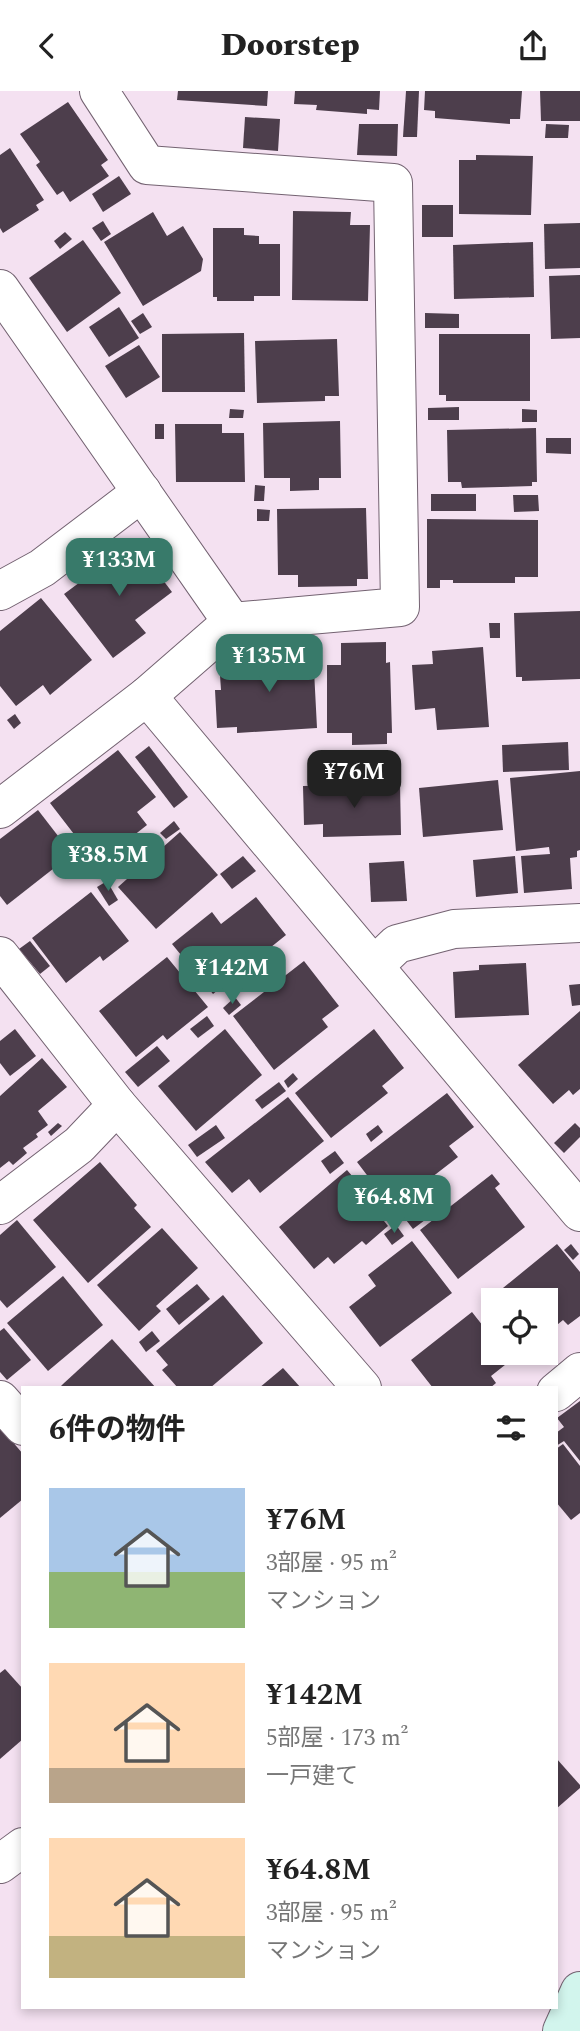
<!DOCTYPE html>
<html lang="ja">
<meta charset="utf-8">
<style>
body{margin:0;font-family:Spectral,"Noto Sans JP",serif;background:#f6f6f6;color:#222;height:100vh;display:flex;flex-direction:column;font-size:26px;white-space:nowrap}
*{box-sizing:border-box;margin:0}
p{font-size:23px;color:#767676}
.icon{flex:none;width:38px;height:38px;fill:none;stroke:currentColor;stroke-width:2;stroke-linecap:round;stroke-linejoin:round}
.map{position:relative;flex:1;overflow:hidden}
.side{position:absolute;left:21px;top:1295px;width:537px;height:623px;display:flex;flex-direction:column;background:#fff;border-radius:0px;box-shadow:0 4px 10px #0003}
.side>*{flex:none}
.controls{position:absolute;left:481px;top:1197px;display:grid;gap:14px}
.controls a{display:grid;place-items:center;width:77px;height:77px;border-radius:0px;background:#fff;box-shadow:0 4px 10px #0003;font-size:35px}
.price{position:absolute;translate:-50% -60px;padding:0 16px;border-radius:14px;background:#387a6a;color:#fff;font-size:23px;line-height:46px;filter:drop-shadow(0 2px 4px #0008)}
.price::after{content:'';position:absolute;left:50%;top:42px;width:21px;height:16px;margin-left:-10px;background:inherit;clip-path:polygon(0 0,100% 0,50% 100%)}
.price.on{background:#222;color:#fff}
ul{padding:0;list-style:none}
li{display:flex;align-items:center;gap:21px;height:175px;padding:0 28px}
li span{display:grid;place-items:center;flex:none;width:196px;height:140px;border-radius:0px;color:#555}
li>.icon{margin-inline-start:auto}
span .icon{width:84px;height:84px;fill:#fffc;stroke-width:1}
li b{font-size:30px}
h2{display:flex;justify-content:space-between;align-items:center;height:84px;padding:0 28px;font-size:30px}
header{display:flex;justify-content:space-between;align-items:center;height:91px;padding:0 28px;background:#fff;font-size:32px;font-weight:800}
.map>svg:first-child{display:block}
.building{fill:#4d3e4c}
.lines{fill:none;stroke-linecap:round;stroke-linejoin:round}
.minor-casing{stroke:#736271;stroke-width:40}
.secondary-casing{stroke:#736271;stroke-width:40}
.minor{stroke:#fff;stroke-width:38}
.secondary{stroke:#d2f5ed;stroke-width:38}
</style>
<header><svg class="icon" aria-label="back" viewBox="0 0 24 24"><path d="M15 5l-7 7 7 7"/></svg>Doorstep<svg class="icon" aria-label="share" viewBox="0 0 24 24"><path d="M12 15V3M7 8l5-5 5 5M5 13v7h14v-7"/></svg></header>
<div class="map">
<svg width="580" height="1940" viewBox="0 0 580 1940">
<rect width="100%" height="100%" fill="#f4e1f1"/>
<g class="building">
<path d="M178 0H268L267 15 177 9Z"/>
<path d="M295 0H380L379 19 367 18V23L316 19 317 14 294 13Z"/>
<path d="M406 0H419L417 46H403Z"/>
<path d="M425 0H522L520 28H510V33L435 27V20L424 19Z"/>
<path d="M540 0H580V30H541Z"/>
<path d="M68 11 108 69 101 74 109 85 70 111 63 100 57 104 36 74 40 71 20 43Z"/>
<path d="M245 26 280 28 278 60 243 57Z"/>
<path d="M359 33H398L397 65 357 64Z"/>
<path d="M546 33 569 34 568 47H545Z"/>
<path d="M10 57 44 109 36 114 39 119 3 142 0 137V64Z"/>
<path d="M476 64 533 65 531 124 459 123V69H476Z"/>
<path d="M119 85 131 103 103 121 92 103Z"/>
<rect x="422" y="114" width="31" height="32"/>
<path d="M293 120 351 121 350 134H370L368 210 292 209Z"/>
<path d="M153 121 167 145 183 135 203 168 201 180 143 215 104 151Z"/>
<path d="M103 130 111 143 101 150 92 137Z"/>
<path d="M580 132V177L545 178 544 133Z"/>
<path d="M213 137H244V144L259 145V153H280V205H254V210H217V206H213Z"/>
<path d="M65 141 72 148 60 158 54 150Z"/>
<path d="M83 149 121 202 67 241 29 187Z"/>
<path d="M533 151 534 206 454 208 453 154Z"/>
<path d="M580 184V247L551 248 549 185Z"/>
<path d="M119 216 139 247 109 266 89 236Z"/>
<path d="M143 222 152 236 140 243 131 230Z"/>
<path d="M425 222 459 223V237H425Z"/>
<path d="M244 242 245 301H162V243Z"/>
<path d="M439 243H530V310H446V304H439Z"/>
<path d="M337 248 339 305H325V310L257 312 255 250Z"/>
<path d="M139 254 160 286 126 307 105 275Z"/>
<path d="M459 316V329H428V317Z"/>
<path d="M230 318 244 319 243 327H229Z"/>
<path d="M522 318 537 319V331H522Z"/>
<path d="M340 330 341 387H319V399L290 400V387H264L263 332Z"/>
<rect x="155" y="333" width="9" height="15"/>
<path d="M175 333H222V342H244L245 391H176Z"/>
<path d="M536 337 537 391H532V395L462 397 461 391H448L447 339Z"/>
<path d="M546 347H571V363L546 362Z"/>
<path d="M255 394 265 395 264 410H254Z"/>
<rect x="431" y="403" width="45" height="17"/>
<path d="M513 404H538L539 420 514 421Z"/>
<path d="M366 417 368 488H357V495L298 496V484H278L277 418Z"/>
<path d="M257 418 270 419 269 430H257Z"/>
<path d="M427 428 538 429V486H515V492H453V489H440V497H427Z"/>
<path d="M134 451 172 501 135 529 146 542 113 567 64 503Z"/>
<path d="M41 507 92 569 50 604 43 594 16 615 0 595V540Z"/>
<path d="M580 520V588L522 590V586H516L514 522Z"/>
<path d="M489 532H500V547H490Z"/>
<path d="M386 551V572L390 571 392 642H387V653L352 654V642H327V574H341V552Z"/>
<path d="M483 556 489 636 437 639 435 617 415 619 412 574 433 573 432 560Z"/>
<path d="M313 560 317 637 237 642V636L217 637 215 599H221L220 584 242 583 241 571 252 570 251 564Z"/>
<path d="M15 623 21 632 14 638 7 629Z"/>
<path d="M568 651 569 679 503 681 502 654Z"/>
<path d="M149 655 188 706 174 717 135 666Z"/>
<path d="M118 659 156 706 137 721 147 734 105 767 95 753 87 760 50 712Z"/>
<path d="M340 669 341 687 323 688 322 670Z"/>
<path d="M580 680V759L577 760V766L570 767 572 798 524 802 521 765 550 763 549 756 516 760 510 687Z"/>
<path d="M498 689 503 739 423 746 419 697Z"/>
<path d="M400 693 401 744 323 746V733L304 734 303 695Z"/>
<path d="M38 719 72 763 7 814 0 805V748Z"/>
<path d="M174 730 180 738 166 748 160 742Z"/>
<path d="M180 741 218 784 156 838 118 796Z"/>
<path d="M243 765 256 780 232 798 220 783Z"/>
<path d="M515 765 518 802 476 806 473 769Z"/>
<path d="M404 770 407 810 371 811 369 772Z"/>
<path d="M107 790 118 809 109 815 97 796Z"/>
<path d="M91 801 129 850 103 870 100 865 66 892 32 847Z"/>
<path d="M256 806 286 844 213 903 172 853 212 821 221 833Z"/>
<path d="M30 850 50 875 40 883 19 858Z"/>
<path d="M167 866 208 916 167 949 163 944 136 966 99 920Z"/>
<path d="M304 870 339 915 322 928 328 936 274 979 233 925Z"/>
<path d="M526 872 529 924 455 927 453 881 479 879V874Z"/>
<path d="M580 893V914L572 915 569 894Z"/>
<path d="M235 906 241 914 229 924 223 917Z"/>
<path d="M580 920V998L573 1004 569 999 553 1013 518 974Z"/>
<path d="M207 925 214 935 198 947 190 938Z"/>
<path d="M15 938 36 965 10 985 0 972V950Z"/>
<path d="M225 938 262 984 196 1040 158 995Z"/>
<path d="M374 938 404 977 382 995 388 1002 331 1047 295 1002Z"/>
<path d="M157 955 170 970 138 996 125 981Z"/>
<path d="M42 967 67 996 38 1020 48 1034 36 1043 38 1046 23 1057 27 1062 13 1074 9 1070 0 1077V1005Z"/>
<path d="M293 982 298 988 288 997 284 990Z"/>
<path d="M279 991 286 1000 262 1018 255 1009Z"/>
<path d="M447 1002 474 1036 449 1055 458 1066 392 1117 357 1071Z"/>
<path d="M288 1006 324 1050 260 1102 249 1088 232 1102 205 1071Z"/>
<path d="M58 1032 62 1035 51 1045 48 1041Z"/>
<path d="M575 1032 580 1037V1046L564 1062 554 1052Z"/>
<path d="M216 1034 225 1047 197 1066 188 1054Z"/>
<path d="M378 1034 383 1041 371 1051 366 1043Z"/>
<path d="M335 1060 344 1072 330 1083 321 1070Z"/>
<path d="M100 1071 137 1114 134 1117 151 1136 88 1192 33 1129Z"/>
<path d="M347 1079 388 1127 384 1130 388 1135 366 1154 362 1150 334 1173 328 1166 314 1178 279 1136Z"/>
<path d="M492 1083 500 1093 495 1097 525 1136 458 1188 420 1139Z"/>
<path d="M430 1092 445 1114 413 1138 403 1125 409 1121 402 1113Z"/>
<path d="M17 1129 56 1176 7 1217 0 1209V1144Z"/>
<path d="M396 1134 404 1145 392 1154 384 1143Z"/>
<path d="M162 1137 198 1177 156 1215 161 1220 139 1240 97 1194Z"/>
<path d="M412 1150 452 1202 380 1256 349 1216 376 1195 368 1184Z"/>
<path d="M557 1153 580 1181V1225L568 1234 563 1229 546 1243V1209H494V1230L481 1215Z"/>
<path d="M571 1153 579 1163 573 1169 564 1159Z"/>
<path d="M63 1185 103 1234 48 1280 7 1232Z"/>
<path d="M197 1193 210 1208 179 1234 166 1218Z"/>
<path d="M223 1204 263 1252 210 1297H178L162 1279 168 1274 156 1260Z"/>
<path d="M472 1221 494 1249V1262H504L510 1270 491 1285 496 1292 490 1297H433L411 1269Z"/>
<path d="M4 1237 31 1269 7 1289 0 1281V1240Z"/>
<path d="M152 1240 160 1250 146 1261 139 1251Z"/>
<path d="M112 1248 156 1297H59L63 1293Z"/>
<path d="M283 1277 301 1297H259Z"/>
<path d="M580 1310V1370L564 1350 556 1355V1342L564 1336 557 1327Z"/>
<path d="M0 1336 23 1363V1408L0 1427Z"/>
<path d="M563 1353 580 1375V1422L571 1429 556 1411V1358Z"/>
<path d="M5 1578 23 1598V1648L0 1668V1582Z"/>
<path d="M556 1667 580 1694V1697L556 1718Z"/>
</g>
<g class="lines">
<defs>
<g id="minor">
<path d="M0 198 232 531"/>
<path d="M0 500 42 477 142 401"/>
<path d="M147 605 580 1121"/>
<path d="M0 718 147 605 232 531 400 516 393 92 147 74 99 0"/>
<path d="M0 865 117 1014 362 1297"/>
<path d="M374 875 397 853 454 838 580 832"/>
<path d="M0 1114 79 1054 117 1014"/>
<path d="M556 1301 580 1281"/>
<path d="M0 1309 23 1335"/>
<path d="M0 1773 23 1756"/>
</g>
<path id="secondary" d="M562 1940 580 1900"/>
</defs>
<use href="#minor" class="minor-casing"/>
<use href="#secondary" class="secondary-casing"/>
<use href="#minor" class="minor"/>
<use href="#secondary" class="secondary"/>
</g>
</svg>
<div class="controls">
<a><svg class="icon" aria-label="locate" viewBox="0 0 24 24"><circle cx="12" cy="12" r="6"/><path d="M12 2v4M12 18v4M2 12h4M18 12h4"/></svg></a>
</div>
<b class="price" style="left:119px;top:507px">¥133M</b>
<b class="price" style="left:269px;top:603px">¥135M</b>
<b class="price on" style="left:354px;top:719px">¥76M</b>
<b class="price" style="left:108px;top:802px">¥38.5M</b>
<b class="price" style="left:232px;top:915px">¥142M</b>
<b class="price" style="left:394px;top:1144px">¥64.8M</b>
<section class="side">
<h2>6件の物件<svg class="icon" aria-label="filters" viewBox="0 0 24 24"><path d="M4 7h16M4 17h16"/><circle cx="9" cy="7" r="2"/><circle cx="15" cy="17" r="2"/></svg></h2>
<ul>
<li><span style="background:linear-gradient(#a9c7e8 60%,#8fb573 0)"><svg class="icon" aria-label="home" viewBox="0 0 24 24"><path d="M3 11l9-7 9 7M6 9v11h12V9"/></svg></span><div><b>¥76M</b><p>3部屋 · 95 m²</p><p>マンション</p></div></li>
<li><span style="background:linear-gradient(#ffd9b3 75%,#b9a48a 0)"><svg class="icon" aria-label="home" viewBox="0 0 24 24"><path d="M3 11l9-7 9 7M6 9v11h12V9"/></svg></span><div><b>¥142M</b><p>5部屋 · 173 m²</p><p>一戸建て</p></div></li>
<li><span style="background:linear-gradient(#ffd9b3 70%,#c2b280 0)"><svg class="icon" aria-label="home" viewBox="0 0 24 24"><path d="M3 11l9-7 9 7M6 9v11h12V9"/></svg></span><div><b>¥64.8M</b><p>3部屋 · 95 m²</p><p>マンション</p></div></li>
</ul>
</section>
</div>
